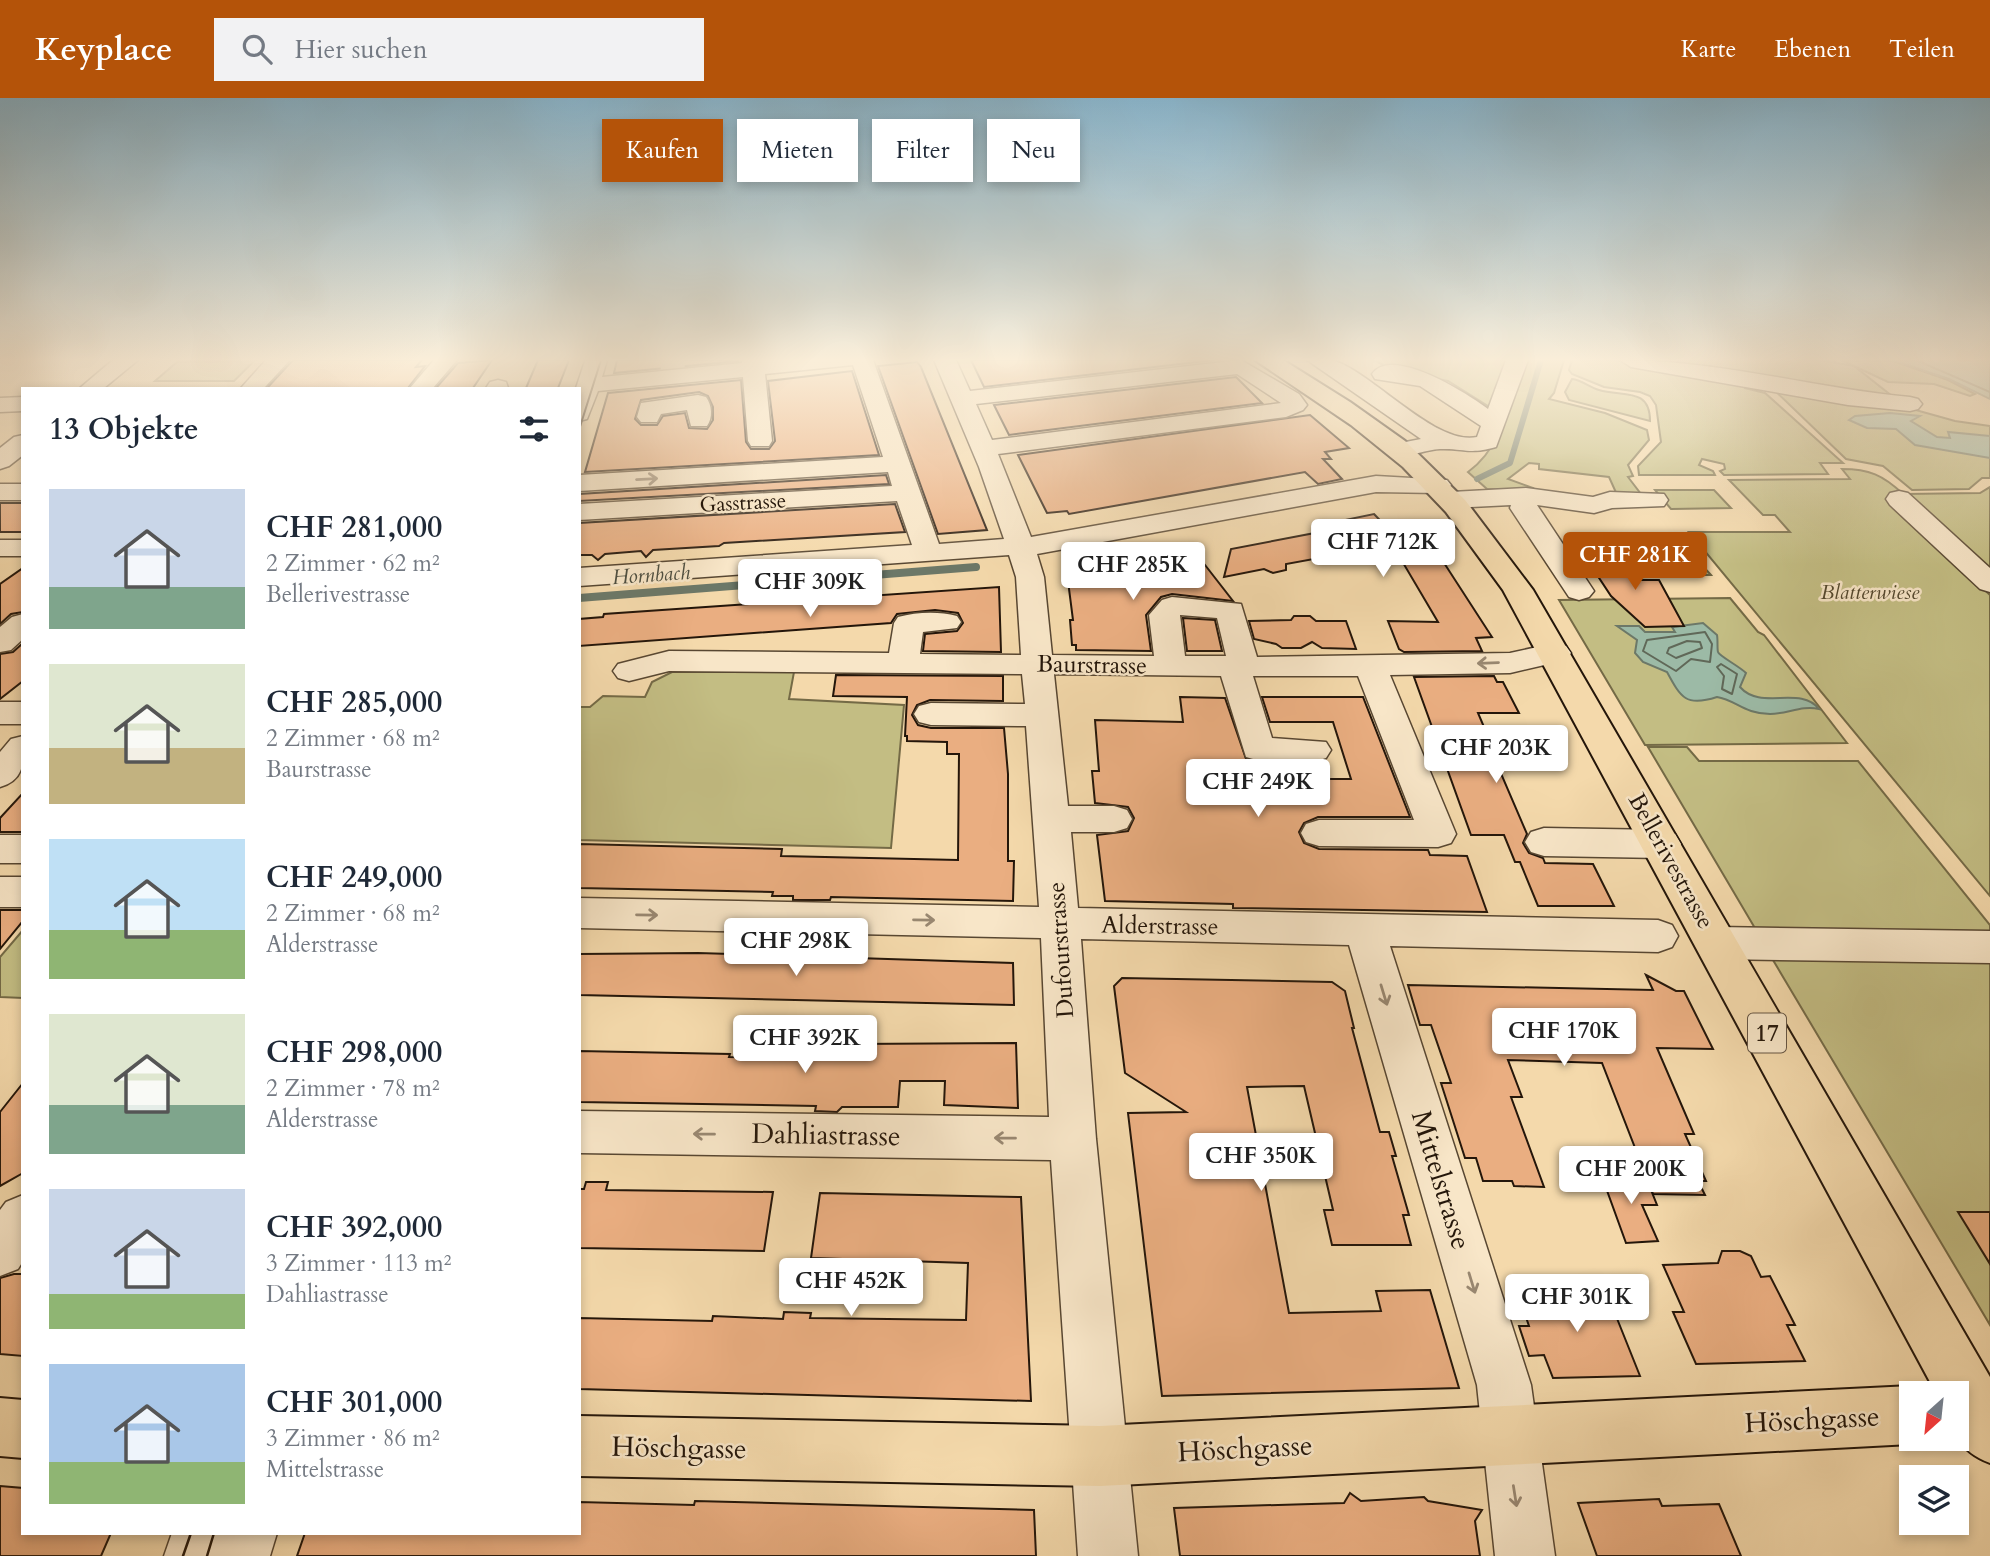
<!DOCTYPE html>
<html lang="de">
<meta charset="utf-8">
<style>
body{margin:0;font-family:Cardo,serif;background:#f2f2f3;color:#1f2937;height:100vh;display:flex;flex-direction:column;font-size:26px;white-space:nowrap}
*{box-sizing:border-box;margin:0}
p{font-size:23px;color:#747a83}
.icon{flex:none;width:38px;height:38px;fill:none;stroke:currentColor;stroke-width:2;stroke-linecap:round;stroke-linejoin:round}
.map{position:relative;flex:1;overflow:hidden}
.panel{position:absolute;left:21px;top:289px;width:560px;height:1148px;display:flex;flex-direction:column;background:#fff;border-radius:0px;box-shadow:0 4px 10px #0003}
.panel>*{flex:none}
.guide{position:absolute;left:602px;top:21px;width:665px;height:63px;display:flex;gap:14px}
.needle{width:46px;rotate:207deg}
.buttons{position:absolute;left:1899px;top:1283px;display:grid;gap:14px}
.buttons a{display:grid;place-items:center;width:70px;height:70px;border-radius:0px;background:#fff;box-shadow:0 4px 10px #0003;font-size:35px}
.price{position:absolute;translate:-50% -60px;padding:0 16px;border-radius:7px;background:#fff;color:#222;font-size:23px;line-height:46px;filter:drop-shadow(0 2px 4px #0008)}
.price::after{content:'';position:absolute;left:50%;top:42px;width:21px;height:16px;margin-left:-10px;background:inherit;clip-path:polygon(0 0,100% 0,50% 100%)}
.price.active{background:#b45309;color:#fff}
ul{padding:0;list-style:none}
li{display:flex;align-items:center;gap:21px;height:175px;padding:0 28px}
li span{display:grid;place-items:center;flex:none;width:196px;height:140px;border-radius:0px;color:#555}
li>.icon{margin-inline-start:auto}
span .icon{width:84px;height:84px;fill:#fffc;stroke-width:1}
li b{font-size:30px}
h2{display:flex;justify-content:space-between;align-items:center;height:84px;padding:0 28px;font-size:30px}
.pill{padding:0 24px;border-radius:0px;background:#fff;box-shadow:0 4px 10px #0003;font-size:24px;line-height:63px}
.pill.active{background:#b45309;color:#fff}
header{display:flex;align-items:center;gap:42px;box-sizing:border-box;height:98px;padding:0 35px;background:#b45309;color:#fff}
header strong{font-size:33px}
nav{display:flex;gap:38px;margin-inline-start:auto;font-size:24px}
.search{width:490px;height:63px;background:#f2f2f3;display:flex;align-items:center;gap:18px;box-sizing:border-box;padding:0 24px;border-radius:0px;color:#747a83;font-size:26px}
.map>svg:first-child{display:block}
.green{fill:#c3bd83;stroke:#746a46;stroke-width:2}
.water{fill:#9cbaa6;stroke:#6c7868;stroke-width:2}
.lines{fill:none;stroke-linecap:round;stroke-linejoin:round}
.shore{stroke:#606858;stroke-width:2}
.stream-far1{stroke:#6c7868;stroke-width:6}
.stream{stroke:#6c7868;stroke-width:8}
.building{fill:#eaae81;stroke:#24160a;stroke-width:2;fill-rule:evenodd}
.minor-tunnel{stroke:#cab28b;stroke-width:24;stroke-dasharray:24 12;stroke-linecap:butt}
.minor-casing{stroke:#584732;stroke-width:3}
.major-casing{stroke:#24160a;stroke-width:4}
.minor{fill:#f8e6c8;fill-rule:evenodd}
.major{fill:#f4d9ab;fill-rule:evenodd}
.tram-far1{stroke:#24160a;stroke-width:2}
.tram{stroke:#24160a;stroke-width:2.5}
.oneway{stroke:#998872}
.labels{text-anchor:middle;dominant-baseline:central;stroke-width:5;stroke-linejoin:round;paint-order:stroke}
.far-street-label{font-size:21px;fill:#24160a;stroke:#f8e6c8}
.far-water-label{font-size:21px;font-style:italic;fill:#4e4f41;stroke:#f8e6c8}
.far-park-label{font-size:21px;font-style:italic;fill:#54482e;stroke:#f8e6c8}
.shield{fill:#f8e6c8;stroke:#645443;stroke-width:2}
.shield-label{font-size:23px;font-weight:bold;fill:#24160a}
.street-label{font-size:24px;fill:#24160a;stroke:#f8e6c8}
.near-street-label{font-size:28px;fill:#24160a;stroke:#f8e6c8}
</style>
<header>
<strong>Keyplace</strong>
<div class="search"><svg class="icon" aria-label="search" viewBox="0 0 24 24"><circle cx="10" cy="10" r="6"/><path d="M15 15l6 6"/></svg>Hier suchen</div>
<nav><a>Karte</a><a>Ebenen</a><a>Teilen</a></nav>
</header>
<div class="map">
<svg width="1990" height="1458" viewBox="0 0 1990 1458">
<rect width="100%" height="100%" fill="#f4d9ab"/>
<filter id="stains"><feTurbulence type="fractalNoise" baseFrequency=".00286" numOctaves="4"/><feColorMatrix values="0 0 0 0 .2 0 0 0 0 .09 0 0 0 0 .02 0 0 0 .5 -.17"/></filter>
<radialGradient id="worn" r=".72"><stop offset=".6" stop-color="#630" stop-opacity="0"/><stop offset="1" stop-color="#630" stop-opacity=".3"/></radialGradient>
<g class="green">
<path d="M1374 262H1511L1496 313 1448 283 1393 272Z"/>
<path d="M1521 262H1564L1554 295 1549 301 1605 315 1647 332 1649 342 1628 367 1633 378 1628 379 1644 400 1618 399 1609 379 1539 371V366L1529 365 1508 381 1533 390 1531 393 1487 391 1468 374C1504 348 1509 302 1521 262Z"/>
<path d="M1572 262H1615L1740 285 1745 290 1765 295 1843 365H1820L1828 376 1724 377 1720 373 1725 371 1724 366 1702 361 1699 367 1713 373 1715 377H1639L1638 368 1661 344 1656 307 1650 298 1640 294 1604 289 1572 276 1569 272Z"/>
<path d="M1678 262H1820L1854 268 1897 302 1678 268Z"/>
<path d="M1841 262 1893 263 1948 282 1975 296 1970 298 1934 286 1888 284Z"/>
<path d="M254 263 234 283H155L177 264Z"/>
<path d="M1572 281C1582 282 1589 289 1599 292 1623 299 1650 289 1650 323L1569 302 1565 294Z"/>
<path d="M1771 289 1905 309 1955 323 1990 328V380H1982L1969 391 1912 392 1883 368 1846 361Z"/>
<path d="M1842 371C1869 371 1883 377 1903 396L1980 395 1990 389V476H1968L1990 497V798L1689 434H1790L1775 417H1763L1729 382 1850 381Z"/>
<path d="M1655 392H1714L1731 410 1671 411Z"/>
<path d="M1639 435C1662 434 1697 460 1711 477H1671Z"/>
<path d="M1730 500 1758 534 1764 537 1847 645 1645 647 1559 502Z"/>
<path d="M672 574H794L789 601 904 607 891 750 579 742V609H590L603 598 645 599 652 584Z"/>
<path d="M1648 649H1687L1699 663H1858L1990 827V837H1759Z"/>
<path d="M23 832V900L0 899V859Z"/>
<path d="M1770 857 1990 860V1227Z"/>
</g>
<g class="water">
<path d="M1892 262H1990V301L1949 281Z"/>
<path d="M1890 315 1920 318 1911 323 1937 339 1950 340 1948 334 1990 338V360L1915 347 1896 331 1867 330 1849 322 1855 318Z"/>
<path d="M1703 525 1717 537C1718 542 1717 551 1718 554 1719 558 1739 568 1746 575L1740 589C1761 613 1800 587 1819 611 1802 607 1787 616 1770 616 1744 616 1736 602 1717 599 1686 609 1681 600 1667 574L1643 564 1635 555 1637 542 1617 528H1639L1645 534H1675L1672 529Z"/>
</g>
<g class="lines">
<g class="shore">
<path d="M1916 262 1990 294"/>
<path d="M1705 534 1712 546 1710 564 1691 561 1676 573 1643 553 1647 542Z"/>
<path d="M1687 543 1700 544 1702 550 1676 560 1667 555 1669 550Z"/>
<path d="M1721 566 1737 576 1732 596 1722 591 1724 578 1717 569Z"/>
</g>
<path class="stream-far1" d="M1477 381 1510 365 1541 262"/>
<path class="stream" d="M579 500 976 469"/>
</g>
<g class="building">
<path d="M293 262H422L416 269 425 268 408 290H267Z"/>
<path d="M492 262 473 290H436L458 265Z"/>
<path d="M538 262H569L558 290H526Z"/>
<path d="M617 262H738V263L614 275Z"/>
<path d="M971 262H1214L984 289Z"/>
<path d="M917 264 921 269 987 432 938 436 878 268Z"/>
<path d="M852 273 879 357 585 374 608 295 741 282 746 344 751 351H769L775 343 768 283ZM699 294 708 298 713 309V322L707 331 689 330 685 315 663 318 657 327H641L635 321 641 302Z"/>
<path d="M1236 279 1262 305 1009 337 994 307Z"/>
<path d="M1310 317 1349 350 1325 354 1331 361H1323L1342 381 1318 386 1305 374 1069 416 1067 413 1047 415 1018 357Z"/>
<path d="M886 377 889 386 579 403V396Z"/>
<rect x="0" y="405" width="23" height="29"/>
<path d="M895 406 905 434 724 445 719 448 653 452 646 459 641 453 605 456 598 462 592 457H579V425Z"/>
<path d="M1374 416 1392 435 1424 434 1492 539 1476 540 1482 553 1404 554 1399 551 1388 523 1438 524 1392 446 1341 455V461L1328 463 1319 460 1286 466V472L1273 475 1264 471 1224 479 1231 451 1346 429 1340 423Z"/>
<path d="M1584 457H1624L1641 482H1659L1684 528 1645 529 1611 498Z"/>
<path d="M1198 458 1233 503 1172 496 1161 499 1146 517 1151 553 1076 552V547H1072L1070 522H1073L1068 483Z"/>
<path d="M23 470V514L11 516 0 526V486Z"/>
<path d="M999 489 1001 554 923 553 925 536 957 533 963 525 958 515 935 512 897 516 891 525 579 548V521L603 519 604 516Z"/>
<path d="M1294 518H1310L1316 523H1346L1356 551 1322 550 1312 544 1301 550H1282L1276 546 1254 541 1249 523 1291 522Z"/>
<path d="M1183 520 1215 522 1222 553H1187Z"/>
<path d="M23 545V583L0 601V556L13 554Z"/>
<path d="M836 577 1003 578V603L930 602 917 607 912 617 918 627 931 630H1004L1008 676V763H1014L1013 803 831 799 830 802H793V798H772L773 794 579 790V746L782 751 781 758 958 762 959 656H947V644L907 643V638H905L907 599 833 598Z"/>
<path d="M1494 578 1497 584H1503L1519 615H1478L1487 636H1484L1527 736 1523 745 1529 755 1543 760 1545 765 1593 766 1614 808H1538L1520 764H1515L1504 737H1471L1414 579Z"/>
<path d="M1180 599 1225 600 1253 681H1351L1333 624H1270L1262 599H1363L1410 719H1318L1304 725 1299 734 1304 745 1319 751 1428 752 1430 757 1467 758 1487 814 1233 810V806L1105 803 1097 737 1128 733 1134 720 1128 709 1095 705 1092 673H1099L1095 622 1183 624Z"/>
<path d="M23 695V734H0V720Z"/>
<path d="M0 812H23V823L0 851Z"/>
<path d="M698 855 1013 865 1014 907 579 897V856Z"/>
<path d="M1646 877 1676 893H1684L1713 951 1657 950 1694 1036H1685L1706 1083H1698L1705 1097 1653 1096 1602 965 1508 962 1522 999H1511L1544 1089 1514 1088 1512 1083H1483L1476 1060H1465L1441 985H1451L1431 927H1420L1408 887 1653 892Z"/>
<path d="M1122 880 1332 884 1345 893 1354 930H1352L1380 1034H1389L1396 1058H1392L1409 1117H1403L1411 1147H1332L1324 1112H1333L1304 988 1247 989 1289 1215 1381 1213 1376 1193 1430 1192 1459 1290 1162 1298 1128 1015 1186 1014 1125 975 1114 888Z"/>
<path d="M827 925 851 946 1016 945 1018 1010 944 1007 945 983H900L898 1009H842L837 1014 815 1013 816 1008 579 1004V953L730 956 729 959 782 960 784 945H825Z"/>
<path d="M23 985V1075L0 1088V1014Z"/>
<path d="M1601 1076 1645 1077 1657 1107H1642L1658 1143 1626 1145Z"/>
<path d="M586 1084H608L606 1092 773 1094 764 1153 579 1150V1091H584Z"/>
<path d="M820 1095 1021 1099 1031 1303 579 1291V1220L712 1223 713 1218 783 1221 784 1214 811 1215 810 1220 966 1222 968 1165 811 1160Z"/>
<path d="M1958 1114H1990V1166Z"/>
<path d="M1722 1153H1740L1751 1158 1761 1179 1770 1178 1795 1227H1787L1805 1263 1696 1266 1673 1214H1684L1663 1167 1718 1165Z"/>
<path d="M14 1176H23V1258L0 1256V1180Z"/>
<path d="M1604 1188 1640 1278 1553 1280 1544 1257 1529 1258 1519 1228H1529L1518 1196 1572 1195 1570 1189Z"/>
<path d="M0 1388 23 1390V1435H111L101 1458H0Z"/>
<path d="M1350 1395 1361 1403 1424 1399 1428 1403 1482 1412 1475 1423 1480 1458H1180L1174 1410 1344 1405Z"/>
<path d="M1659 1401 1662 1408 1719 1406 1741 1458H1597L1578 1405Z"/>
<path d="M695 1403 1034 1412 1036 1458H297L305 1435H579V1404L694 1407Z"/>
</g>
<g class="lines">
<path class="minor-tunnel" d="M672 262 673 272"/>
<defs>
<g id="minor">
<path d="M113 262H138L104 290H80Z"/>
<path d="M266 262H290L264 290H241Z"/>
<path d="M434 262H457L433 290H410Z"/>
<path d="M607 262 602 279 742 265V262H873L939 446 1004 441 979 369 934 262H956L970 293 1241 262 1299 296 1307 307 1303 312 1286 319 998 356 1031 439 1376 378 1447 382 1451 387 1447 392 1438 395 1376 394 1037 456 1044 479 1052 557 1154 558 1149 517 1162 502 1172 499 1241 506 1257 559 1510 555 1555 545 1566 548 1571 555 1566 562 1510 575 1390 577 1456 736 1451 745 1438 749 1319 748 1306 744 1301 735 1306 726 1319 722H1414L1358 578H1253L1272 640 1326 644 1331 652 1326 660C1303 667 1269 666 1246 659L1221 578 1054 576 1068 708H1114L1127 712 1132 721 1127 730 1114 734H1071L1078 810 1658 822 1672 827 1678 838 1672 849 1658 854 1390 848 1531 1287 1555 1458H1495L1477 1287 1349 847 1081 841 1096 1041 1138 1458H1078L1051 1062 579 1055V1013L1049 1019 1041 840 579 830V800L1039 809 1026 628 931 627 919 624 914 616 919 608 931 605 1025 606 1022 576 669 573 629 583 618 580 613 573 618 566 669 553 889 555 894 525 898 519C917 514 938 513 957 518L961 524 957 530 923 534 920 556 1021 557 1016 479 1009 457 579 488V470L912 447 897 403 579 422V406L892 388 888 374 579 393V377L883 359 853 267 765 276 772 343 769 348H751L748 343 743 279 598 293 587 321 579 323V290H576L585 263ZM1237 276 1281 305 992 342 976 306ZM1180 517 1217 520 1226 558H1185Z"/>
<path d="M1307 262C1315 262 1327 260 1335 263 1375 277 1436 348 1477 339L1481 328 1420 288 1375 281 1372 276C1392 247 1468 296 1488 311L1506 262H1528L1496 349C1469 357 1464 350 1440 351 1423 352 1407 361 1390 357L1387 352 1390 347 1421 341Z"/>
<path d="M1620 262C1718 262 1813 290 1910 299L1918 301 1922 306 1918 311 1910 313 1848 307 1631 269Z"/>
<path d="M498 282 506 284 508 290H486L490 284Z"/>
<path d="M698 297 706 299C712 307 713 320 707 328H691L687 312 661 316 657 324H641L637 319 641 305Z"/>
<path d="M23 299V313L0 314V300Z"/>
<path d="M23 337V357L9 368 0 371V350L14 339Z"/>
<rect x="0" y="386" width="23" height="16"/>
<path d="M1526 390 1593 399 1610 394 1664 396 1668 402 1664 408 1612 410 1594 415 1537 407 1594 493 1589 499 1579 502 1569 499 1510 410 1511 407 1451 410 1442 408 1438 402 1442 396 1451 394Z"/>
<path d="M1899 393 1908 395 1990 470V494L1980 491 1890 407 1886 401 1890 395Z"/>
<rect x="0" y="442" width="23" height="16"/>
<path d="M23 516V541L11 552 0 554V529L12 519Z"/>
<rect x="0" y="604" width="23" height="22"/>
<path d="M23 638C23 661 27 681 0 689V654L11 641Z"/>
<path d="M1544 730 1662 732 1675 736 1681 746 1675 756 1662 760 1544 758 1531 754 1525 744 1531 734Z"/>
<rect x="0" y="737" width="23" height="28"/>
<rect x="0" y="779" width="23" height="30"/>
<path d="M1717 829 1990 833V865L1717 861 1703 856 1697 845 1703 834Z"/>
<path d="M23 1097V1163L18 1171 0 1178V1112L6 1104Z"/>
<path d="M172 1435H277L270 1458H164Z"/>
</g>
<g id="major">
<path d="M1255 262H1283L1350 304 1405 343 1465 402 1533 492 1990 1279V1365C1952 1350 1956 1332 1956 1295H1936L1503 492 1446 414 1403 369 1351 327Z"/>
<path d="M1911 1288 1928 1295H1911V1340H1925L1911 1346 1100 1388 579 1378V1318L1100 1328Z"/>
<path d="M0 1300 23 1302V1360L0 1358Z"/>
</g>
</defs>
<use href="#minor" class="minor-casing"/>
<use href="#major" class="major-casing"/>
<use href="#minor" class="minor"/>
<use href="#major" class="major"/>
<path class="tram-far1" d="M579 332 601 262"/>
<g class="tram">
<path d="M183 1458 191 1435"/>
<path d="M207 1458 214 1435"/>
</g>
</g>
<defs><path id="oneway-shaft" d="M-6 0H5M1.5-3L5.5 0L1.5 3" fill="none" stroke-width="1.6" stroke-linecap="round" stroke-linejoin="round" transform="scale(1.75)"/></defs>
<g class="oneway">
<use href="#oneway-shaft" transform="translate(647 381) rotate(-3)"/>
<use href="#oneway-shaft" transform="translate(1488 565) rotate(178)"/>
<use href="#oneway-shaft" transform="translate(647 817) rotate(1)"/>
<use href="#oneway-shaft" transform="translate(924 822) rotate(1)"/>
<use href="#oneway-shaft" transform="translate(1384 897) rotate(73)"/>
<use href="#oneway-shaft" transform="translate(704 1036) rotate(-179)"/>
<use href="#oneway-shaft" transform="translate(1005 1040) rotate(-179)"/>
<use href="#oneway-shaft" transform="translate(1472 1185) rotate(73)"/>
<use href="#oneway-shaft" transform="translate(1515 1398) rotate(81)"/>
</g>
<linearGradient id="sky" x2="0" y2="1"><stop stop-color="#89b6ce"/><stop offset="0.56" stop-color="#faeed9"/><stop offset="1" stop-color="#faeed9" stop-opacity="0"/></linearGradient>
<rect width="1990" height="467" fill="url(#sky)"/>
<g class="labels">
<g class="far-street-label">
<text transform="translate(743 405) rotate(-3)">Gasstrasse</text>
</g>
<g class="far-water-label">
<text transform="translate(651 477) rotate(-4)">Hornbach</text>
</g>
<g class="far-park-label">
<text x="1870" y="494">Blatterwiese</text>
</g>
<rect class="shield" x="1748" y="915.5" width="38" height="39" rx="5"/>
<g class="shield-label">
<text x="1767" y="935">17</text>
</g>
<g class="street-label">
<text transform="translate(1092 567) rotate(1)">Baurstrasse</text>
<text transform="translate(1671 763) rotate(61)">Bellerivestrasse</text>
<text transform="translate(1160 828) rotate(1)">Alderstrasse</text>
<text transform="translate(1061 852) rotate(-94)">Dufourstrasse</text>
</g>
<g class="near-street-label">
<text transform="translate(826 1037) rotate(1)">Dahliastrasse</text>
<text transform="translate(1441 1082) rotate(73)">Mittelstrasse</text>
<text transform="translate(1812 1322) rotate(-3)">Höschgasse</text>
<text transform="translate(679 1350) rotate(1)">Höschgasse</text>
<text transform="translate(1245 1351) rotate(-3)">Höschgasse</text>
</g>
</g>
<rect width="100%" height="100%" filter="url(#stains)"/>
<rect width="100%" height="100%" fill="url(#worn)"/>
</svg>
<div class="buttons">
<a><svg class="needle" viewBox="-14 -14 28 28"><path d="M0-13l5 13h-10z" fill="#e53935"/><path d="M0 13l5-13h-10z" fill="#747a83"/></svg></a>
<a><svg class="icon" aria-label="layers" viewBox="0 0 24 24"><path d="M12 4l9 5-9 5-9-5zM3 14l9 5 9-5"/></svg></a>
</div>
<b class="price" style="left:1383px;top:481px">CHF 712K</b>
<b class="price active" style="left:1635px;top:494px">CHF 281K</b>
<b class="price" style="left:1133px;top:504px">CHF 285K</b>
<b class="price" style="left:810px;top:521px">CHF 309K</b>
<b class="price" style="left:1496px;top:687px">CHF 203K</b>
<b class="price" style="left:1258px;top:721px">CHF 249K</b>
<b class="price" style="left:796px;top:880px">CHF 298K</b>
<b class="price" style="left:1564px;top:970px">CHF 170K</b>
<b class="price" style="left:805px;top:977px">CHF 392K</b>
<b class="price" style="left:1261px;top:1095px">CHF 350K</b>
<b class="price" style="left:1631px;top:1108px">CHF 200K</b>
<b class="price" style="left:851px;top:1220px">CHF 452K</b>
<b class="price" style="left:1577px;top:1236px">CHF 301K</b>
<div class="guide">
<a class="pill active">Kaufen</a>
<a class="pill">Mieten</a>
<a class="pill">Filter</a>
<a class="pill">Neu</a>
</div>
<section class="panel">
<h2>13 Objekte<svg class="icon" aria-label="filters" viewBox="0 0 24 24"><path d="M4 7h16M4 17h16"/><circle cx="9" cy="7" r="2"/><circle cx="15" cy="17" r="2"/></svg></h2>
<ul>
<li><span style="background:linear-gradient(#c9d6e8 70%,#7fa58c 0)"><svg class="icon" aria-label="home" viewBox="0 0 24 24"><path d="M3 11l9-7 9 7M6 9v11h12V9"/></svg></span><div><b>CHF 281,000</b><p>2 Zimmer · 62 m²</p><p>Bellerivestrasse</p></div></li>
<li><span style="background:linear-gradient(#dfe7d0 60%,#c2b280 0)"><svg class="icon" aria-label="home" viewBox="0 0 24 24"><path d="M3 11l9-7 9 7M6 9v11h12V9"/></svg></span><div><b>CHF 285,000</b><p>2 Zimmer · 68 m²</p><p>Baurstrasse</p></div></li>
<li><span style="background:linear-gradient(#bfe0f5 65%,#8fb573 0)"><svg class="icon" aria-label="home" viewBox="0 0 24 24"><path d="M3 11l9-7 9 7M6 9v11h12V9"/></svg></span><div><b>CHF 249,000</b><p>2 Zimmer · 68 m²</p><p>Alderstrasse</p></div></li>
<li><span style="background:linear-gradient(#dfe7d0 65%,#7fa58c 0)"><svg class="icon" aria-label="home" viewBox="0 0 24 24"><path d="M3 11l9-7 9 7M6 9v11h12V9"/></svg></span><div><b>CHF 298,000</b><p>2 Zimmer · 78 m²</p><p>Alderstrasse</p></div></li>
<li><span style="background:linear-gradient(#c9d6e8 75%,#8fb573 0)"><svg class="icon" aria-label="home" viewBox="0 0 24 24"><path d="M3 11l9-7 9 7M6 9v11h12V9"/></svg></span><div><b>CHF 392,000</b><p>3 Zimmer · 113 m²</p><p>Dahliastrasse</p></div></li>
<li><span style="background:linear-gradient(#a9c7e8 70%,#8fb573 0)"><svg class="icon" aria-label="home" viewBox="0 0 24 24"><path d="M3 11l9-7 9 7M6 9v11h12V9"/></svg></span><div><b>CHF 301,000</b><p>3 Zimmer · 86 m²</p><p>Mittelstrasse</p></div></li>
</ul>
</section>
</div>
